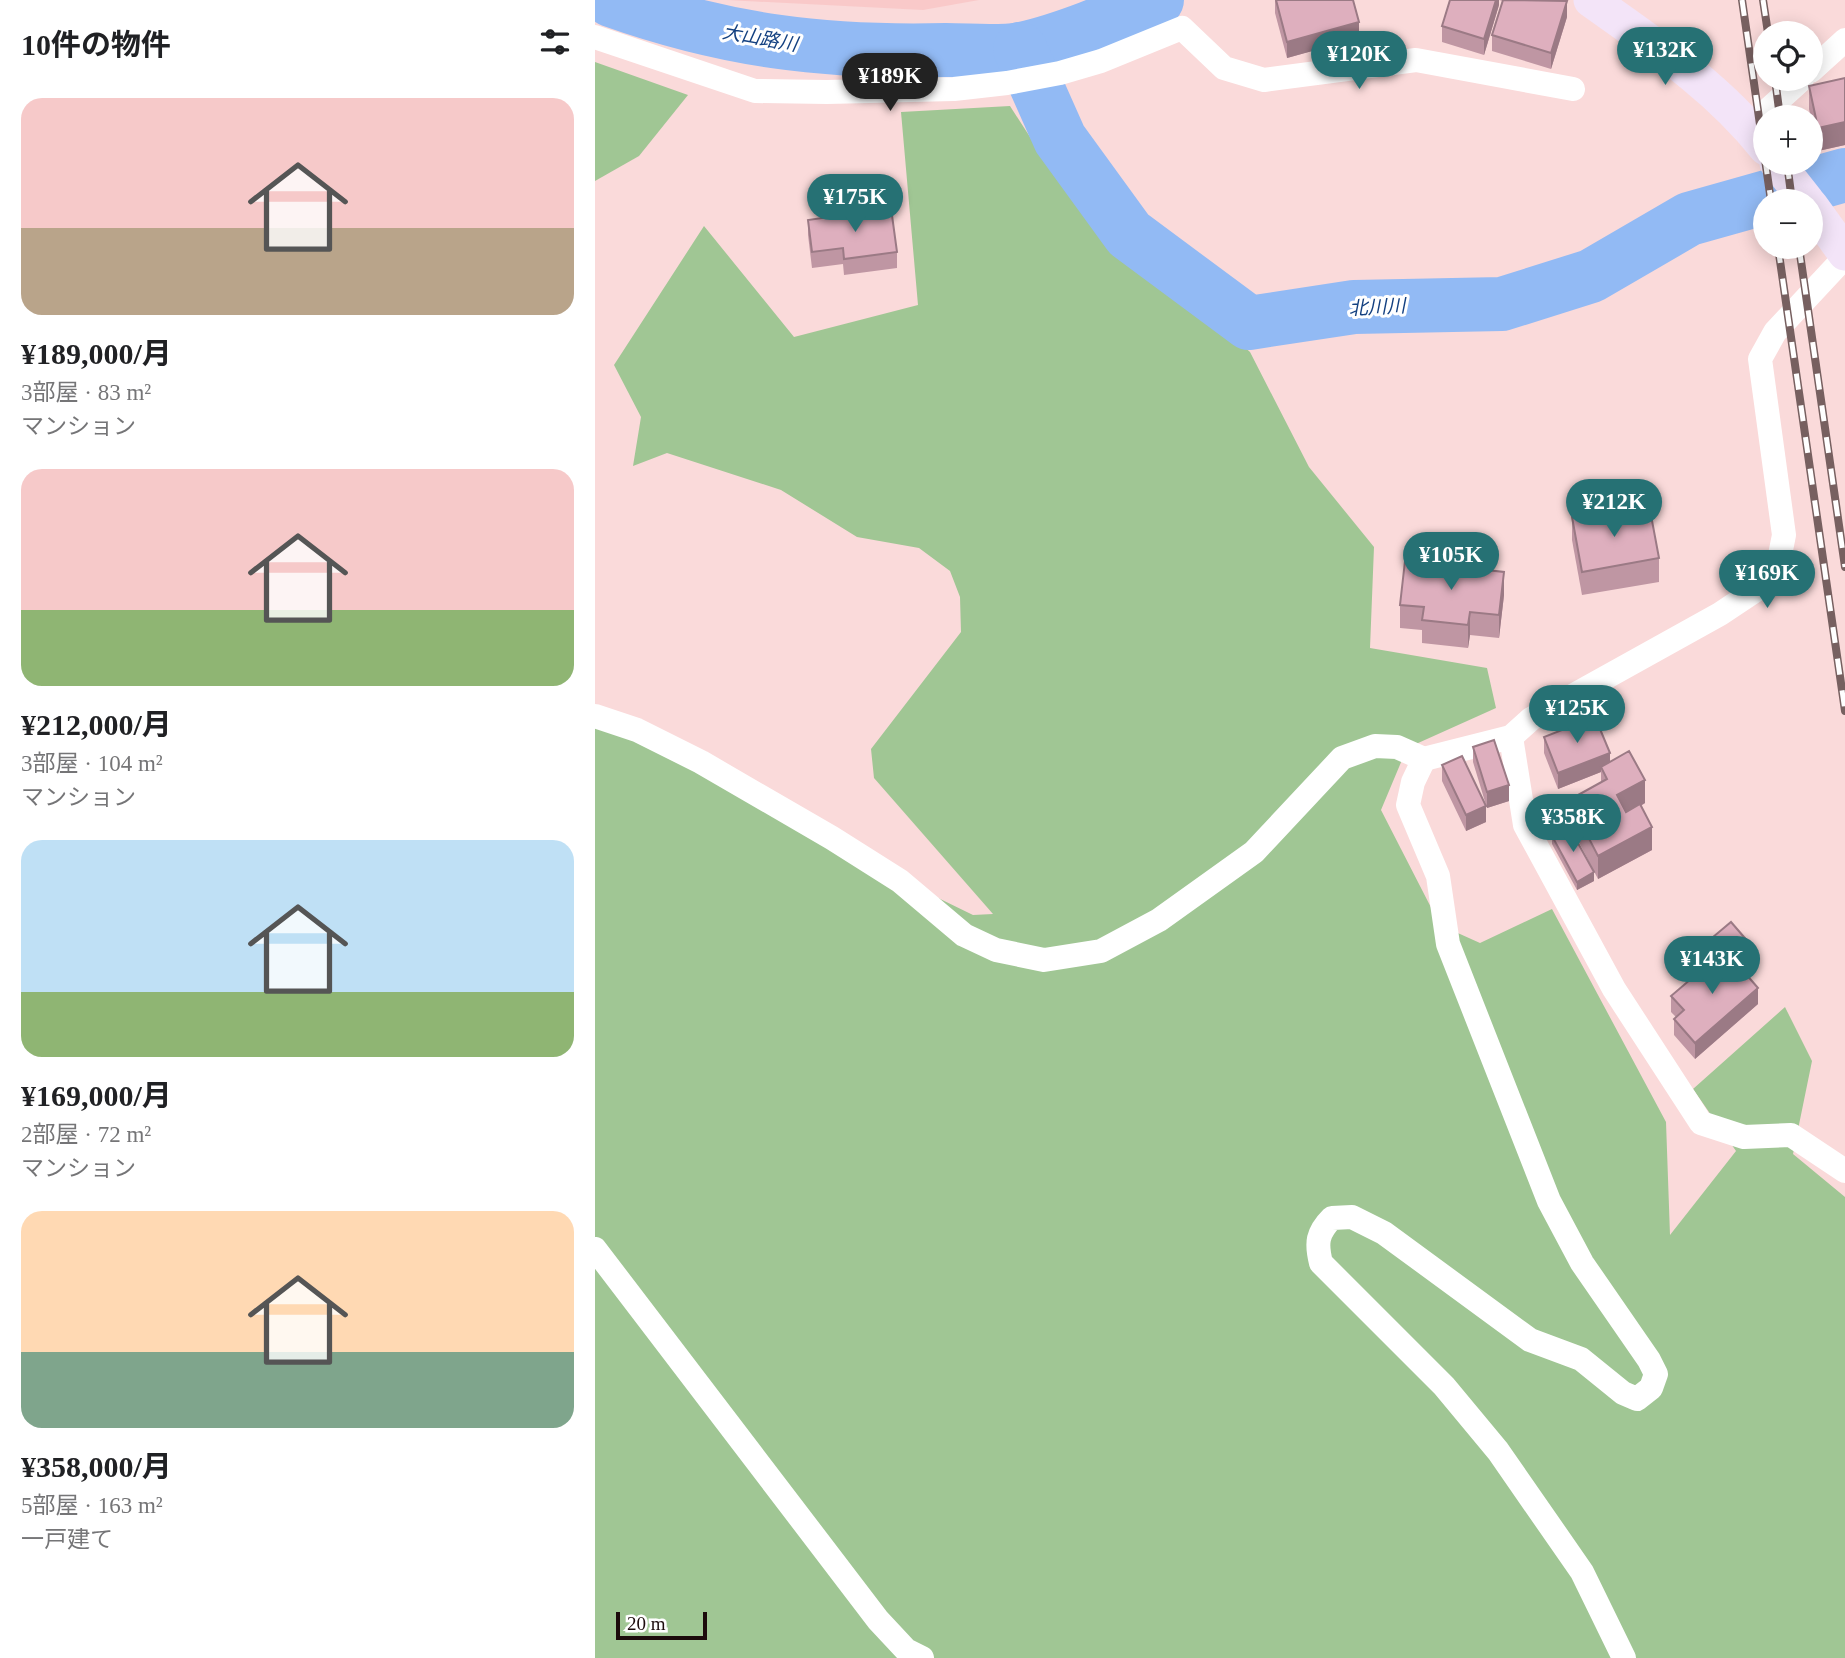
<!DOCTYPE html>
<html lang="ja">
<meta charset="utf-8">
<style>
body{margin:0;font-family:"Times New Roman","Noto Sans JP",serif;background:#f2f2f2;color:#202124;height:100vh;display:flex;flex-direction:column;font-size:26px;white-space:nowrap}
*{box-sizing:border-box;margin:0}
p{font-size:23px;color:#757577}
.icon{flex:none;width:38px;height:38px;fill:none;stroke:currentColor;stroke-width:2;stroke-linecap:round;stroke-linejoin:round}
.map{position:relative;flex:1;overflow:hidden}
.drawer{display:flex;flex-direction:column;background:#fff;width:595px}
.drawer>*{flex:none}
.fabs{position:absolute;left:1158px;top:21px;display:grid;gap:14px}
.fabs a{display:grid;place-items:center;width:70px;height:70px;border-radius:50%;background:#fff;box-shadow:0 4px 18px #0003;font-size:35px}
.scale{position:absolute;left:21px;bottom:18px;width:91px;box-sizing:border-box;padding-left:7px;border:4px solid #1c0b0c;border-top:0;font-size:19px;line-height:24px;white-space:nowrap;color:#1c0b0c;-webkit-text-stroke:5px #fff;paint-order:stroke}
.price{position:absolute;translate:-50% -60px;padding:0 16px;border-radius:24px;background:#267174;color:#fff;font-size:23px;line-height:46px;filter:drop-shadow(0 2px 4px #0008)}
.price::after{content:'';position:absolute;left:50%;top:42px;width:21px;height:16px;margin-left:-10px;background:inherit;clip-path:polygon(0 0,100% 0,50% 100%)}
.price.on{background:#222;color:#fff}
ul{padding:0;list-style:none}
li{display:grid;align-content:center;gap:14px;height:371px;padding:0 21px}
li span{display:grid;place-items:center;height:217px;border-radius:21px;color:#555}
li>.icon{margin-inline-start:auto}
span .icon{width:126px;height:126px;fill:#fffc;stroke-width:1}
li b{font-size:30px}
h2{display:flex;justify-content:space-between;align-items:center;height:84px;padding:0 21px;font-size:30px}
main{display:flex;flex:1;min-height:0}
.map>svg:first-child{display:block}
.built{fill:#f9c9c9}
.green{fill:#a0c694}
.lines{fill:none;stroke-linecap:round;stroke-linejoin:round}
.river{stroke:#92baf4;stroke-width:54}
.street{stroke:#fff;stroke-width:24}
.secondary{stroke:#f3e4f8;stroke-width:35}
.rail-casing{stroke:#776060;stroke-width:8}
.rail{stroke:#fff;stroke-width:5;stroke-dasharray:16;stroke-linecap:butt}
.wall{fill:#bf96a3}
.shaded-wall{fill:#9b7a85}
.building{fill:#deafbe;stroke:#9b7a85;stroke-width:2}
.labels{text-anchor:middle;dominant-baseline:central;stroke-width:6;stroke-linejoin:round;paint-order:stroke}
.water-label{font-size:19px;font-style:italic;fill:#144181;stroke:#fff}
</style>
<main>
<section class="drawer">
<h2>10件の物件<svg class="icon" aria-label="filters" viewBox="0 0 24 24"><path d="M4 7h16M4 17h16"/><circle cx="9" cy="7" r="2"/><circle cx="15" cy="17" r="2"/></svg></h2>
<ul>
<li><span style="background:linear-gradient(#f6c9c9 60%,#b9a48a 0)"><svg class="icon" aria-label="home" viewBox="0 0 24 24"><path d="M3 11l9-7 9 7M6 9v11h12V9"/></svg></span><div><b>¥189,000/月</b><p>3部屋 · 83 m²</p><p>マンション</p></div></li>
<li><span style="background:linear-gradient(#f6c9c9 65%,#8fb573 0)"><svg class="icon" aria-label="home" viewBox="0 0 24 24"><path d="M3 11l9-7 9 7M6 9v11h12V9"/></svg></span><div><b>¥212,000/月</b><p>3部屋 · 104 m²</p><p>マンション</p></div></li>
<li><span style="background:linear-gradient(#bfe0f5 70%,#8fb573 0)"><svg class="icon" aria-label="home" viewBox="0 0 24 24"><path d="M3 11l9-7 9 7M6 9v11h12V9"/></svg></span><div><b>¥169,000/月</b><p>2部屋 · 72 m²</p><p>マンション</p></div></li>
<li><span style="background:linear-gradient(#ffd9b3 65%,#7fa58c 0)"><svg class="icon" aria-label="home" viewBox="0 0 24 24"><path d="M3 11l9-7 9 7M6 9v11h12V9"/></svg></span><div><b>¥358,000/月</b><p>5部屋 · 163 m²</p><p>一戸建て</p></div></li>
</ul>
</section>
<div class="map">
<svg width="1250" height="1658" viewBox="0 0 1250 1658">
<rect width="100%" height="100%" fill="#fadada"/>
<path class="built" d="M132 0H384L328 10Z"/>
<g class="green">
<path d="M0 62 93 95 44 156 0 181Z"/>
<path d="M415 106 466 185 655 352 714 467 779 547 775 648 892 668 901 708 812 748 786 810 845 925 885 943 957 909 1071 1122 1075 1235 1141 1151 1098 1089 1190 1007 1217 1061 1198 1154 1250 1197V1658H0V724L76 749 210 833 378 915 398 914 279 778 276 749 366 632 365 597 355 571 324 548 262 537 186 490 72 453 38 466 46 417 19 365 109 226 199 337 323 305 306 112Z"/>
</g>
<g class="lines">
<g class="river">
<path d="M16 0C131 41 230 53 351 50 375 50 403 53 426 49 468 40 522 17 562 0"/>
<path d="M425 49 465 139 534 234 654 323 759 307 907 304 996 276 1094 219 1250 175"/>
</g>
<g class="street">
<path d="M0 37 160 91 232 92 359 89 412 83 465 73 506 61 587 28 629 68 669 80 821 60 978 89"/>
<path d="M1216 71 1250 40"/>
<path d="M1154 127 1207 79"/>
<path d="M0 716 42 730 106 762 237 838 305 881 369 935 401 950 449 960 506 951 564 920 659 852 747 758 780 746 802 747 829 759 916 737 936 719 1125 614 1170 584 1183 565 1189 535 1165 359 1180 332 1250 257"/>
<path d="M916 737 930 825 1019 989 1106 1123 1149 1137 1196 1135 1250 1171"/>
<path d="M829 759 818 782 813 805 843 876 853 944 954 1201 987 1263 1054 1360 1061 1374 1056 1388 1042 1399 1028 1393 986 1359 935 1340 789 1233 757 1217 737 1218C722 1233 721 1243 726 1263L849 1386 903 1451 987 1572 1029 1658"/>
<path d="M0 1249 283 1620 311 1650 327 1658"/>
</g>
<g class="secondary">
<path d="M996 0C1058 44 1123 87 1171 148"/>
<path d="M1182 163 1212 201"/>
<path d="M1216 206 1250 253"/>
</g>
<defs>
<g id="rail">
<path d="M1147 0 1176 201"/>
<path d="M1168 0 1173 33"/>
<path d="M1180 79 1185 117"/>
<path d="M1192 163 1197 201"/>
<path d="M1183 247 1250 711"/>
<path d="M1204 247 1250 567"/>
</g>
</defs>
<use href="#rail" class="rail-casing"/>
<use href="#rail" class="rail"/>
</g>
<g class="wall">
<path d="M680 0H758L764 38 692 58 680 13Z"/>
<path d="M855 0H970L972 17 956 69 897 51V35L908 1 904 0V5L889 55 847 42V26Z"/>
<path d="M1250 78V145L1223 151 1214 109V86Z"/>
<path d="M213 220 302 252V268L249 275 248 264 217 268 213 235Z"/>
<path d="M1028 515 1064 558V582L987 595 977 540V517Z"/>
<path d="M909 595 904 638 875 635 873 648 827 643V630L805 628V605Z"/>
<path d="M949 737 1015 762 1050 803 1046 806 1057 850 1003 879 974 823V800L1006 782V772L963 789 949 753Z"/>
<path d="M878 747 914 801 892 808 891 806V822L871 831 847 781V765L891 805 878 762Z"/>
<path d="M957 836 999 881 982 890 957 844Z"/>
<path d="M1118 937 1155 952 1141 963 1163 1004 1100 1059 1079 1035V1019L1081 1017 1076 1012V996L1126 953 1118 945Z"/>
</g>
<g class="shaded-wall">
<path d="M901 0H904V5L889 55V39Z"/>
<path d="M972 1V17L956 69V53Z"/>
<path d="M764 22V38L692 58V42Z"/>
<path d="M1250 122V145L1223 151V128Z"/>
<path d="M909 572V595L904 638V615Z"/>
<path d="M875 612V635L873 648V625Z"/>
<path d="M1015 753V769L1006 767V772L963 789V773Z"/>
<path d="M1050 780V803L1022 818V795Z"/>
<path d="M914 785V801L892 808V792Z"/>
<path d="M891 806V822L871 831V815Z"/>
<path d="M1057 827V850L1003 879V856Z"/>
<path d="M999 872V881L982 890V882Z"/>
<path d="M1155 944V952L1137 967V959Z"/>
<path d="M1163 988V1004L1100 1059V1043Z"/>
</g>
<g class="building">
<path d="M681 0H758L764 22 692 42Z"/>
<path d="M855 0H901L889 39 847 26Z"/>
<path d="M908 0 972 1 956 53 897 35Z"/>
<path d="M1250 78V122L1223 128 1214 86Z"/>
<path d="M296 208 302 252 249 259 248 248 217 252 213 220Z"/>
<path d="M1027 508 1028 515 1055 510 1064 558 987 572 977 517Z"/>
<path d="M810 561 909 572 904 615 875 612 873 625 827 620 829 607 805 605Z"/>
<path d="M1000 717 1015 753 963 773 949 737Z"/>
<path d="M899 740 914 785 892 792 878 747Z"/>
<path d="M1034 751 1050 780 1022 795 1031 812 1045 804 1057 827 1003 856 974 800 1012 779 1006 767Z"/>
<path d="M867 756 891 806 871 815 847 765Z"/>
<path d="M974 827 999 872 982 882 957 836Z"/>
<path d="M1136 922 1155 944 1137 959 1118 937Z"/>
<path d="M1130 950 1163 988 1100 1043 1079 1019 1089 1010 1076 996Z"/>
</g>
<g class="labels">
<g class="water-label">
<text transform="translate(165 38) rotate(10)">大山路川</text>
<text transform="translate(782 307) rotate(-3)">北川川</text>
</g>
</g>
</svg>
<div class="fabs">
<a><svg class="icon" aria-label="locate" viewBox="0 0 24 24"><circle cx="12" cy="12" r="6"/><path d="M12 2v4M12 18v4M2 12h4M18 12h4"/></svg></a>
<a>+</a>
<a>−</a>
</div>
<div class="scale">20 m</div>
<b class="price" style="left:1070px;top:87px">¥132K</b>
<b class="price" style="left:764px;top:91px">¥120K</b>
<b class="price on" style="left:295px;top:113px">¥189K</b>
<b class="price" style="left:260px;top:234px">¥175K</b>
<b class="price" style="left:1019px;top:539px">¥212K</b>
<b class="price" style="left:856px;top:592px">¥105K</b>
<b class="price" style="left:1172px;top:610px">¥169K</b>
<b class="price" style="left:982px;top:745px">¥125K</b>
<b class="price" style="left:978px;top:854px">¥358K</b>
<b class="price" style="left:1117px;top:996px">¥143K</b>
</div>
</main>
